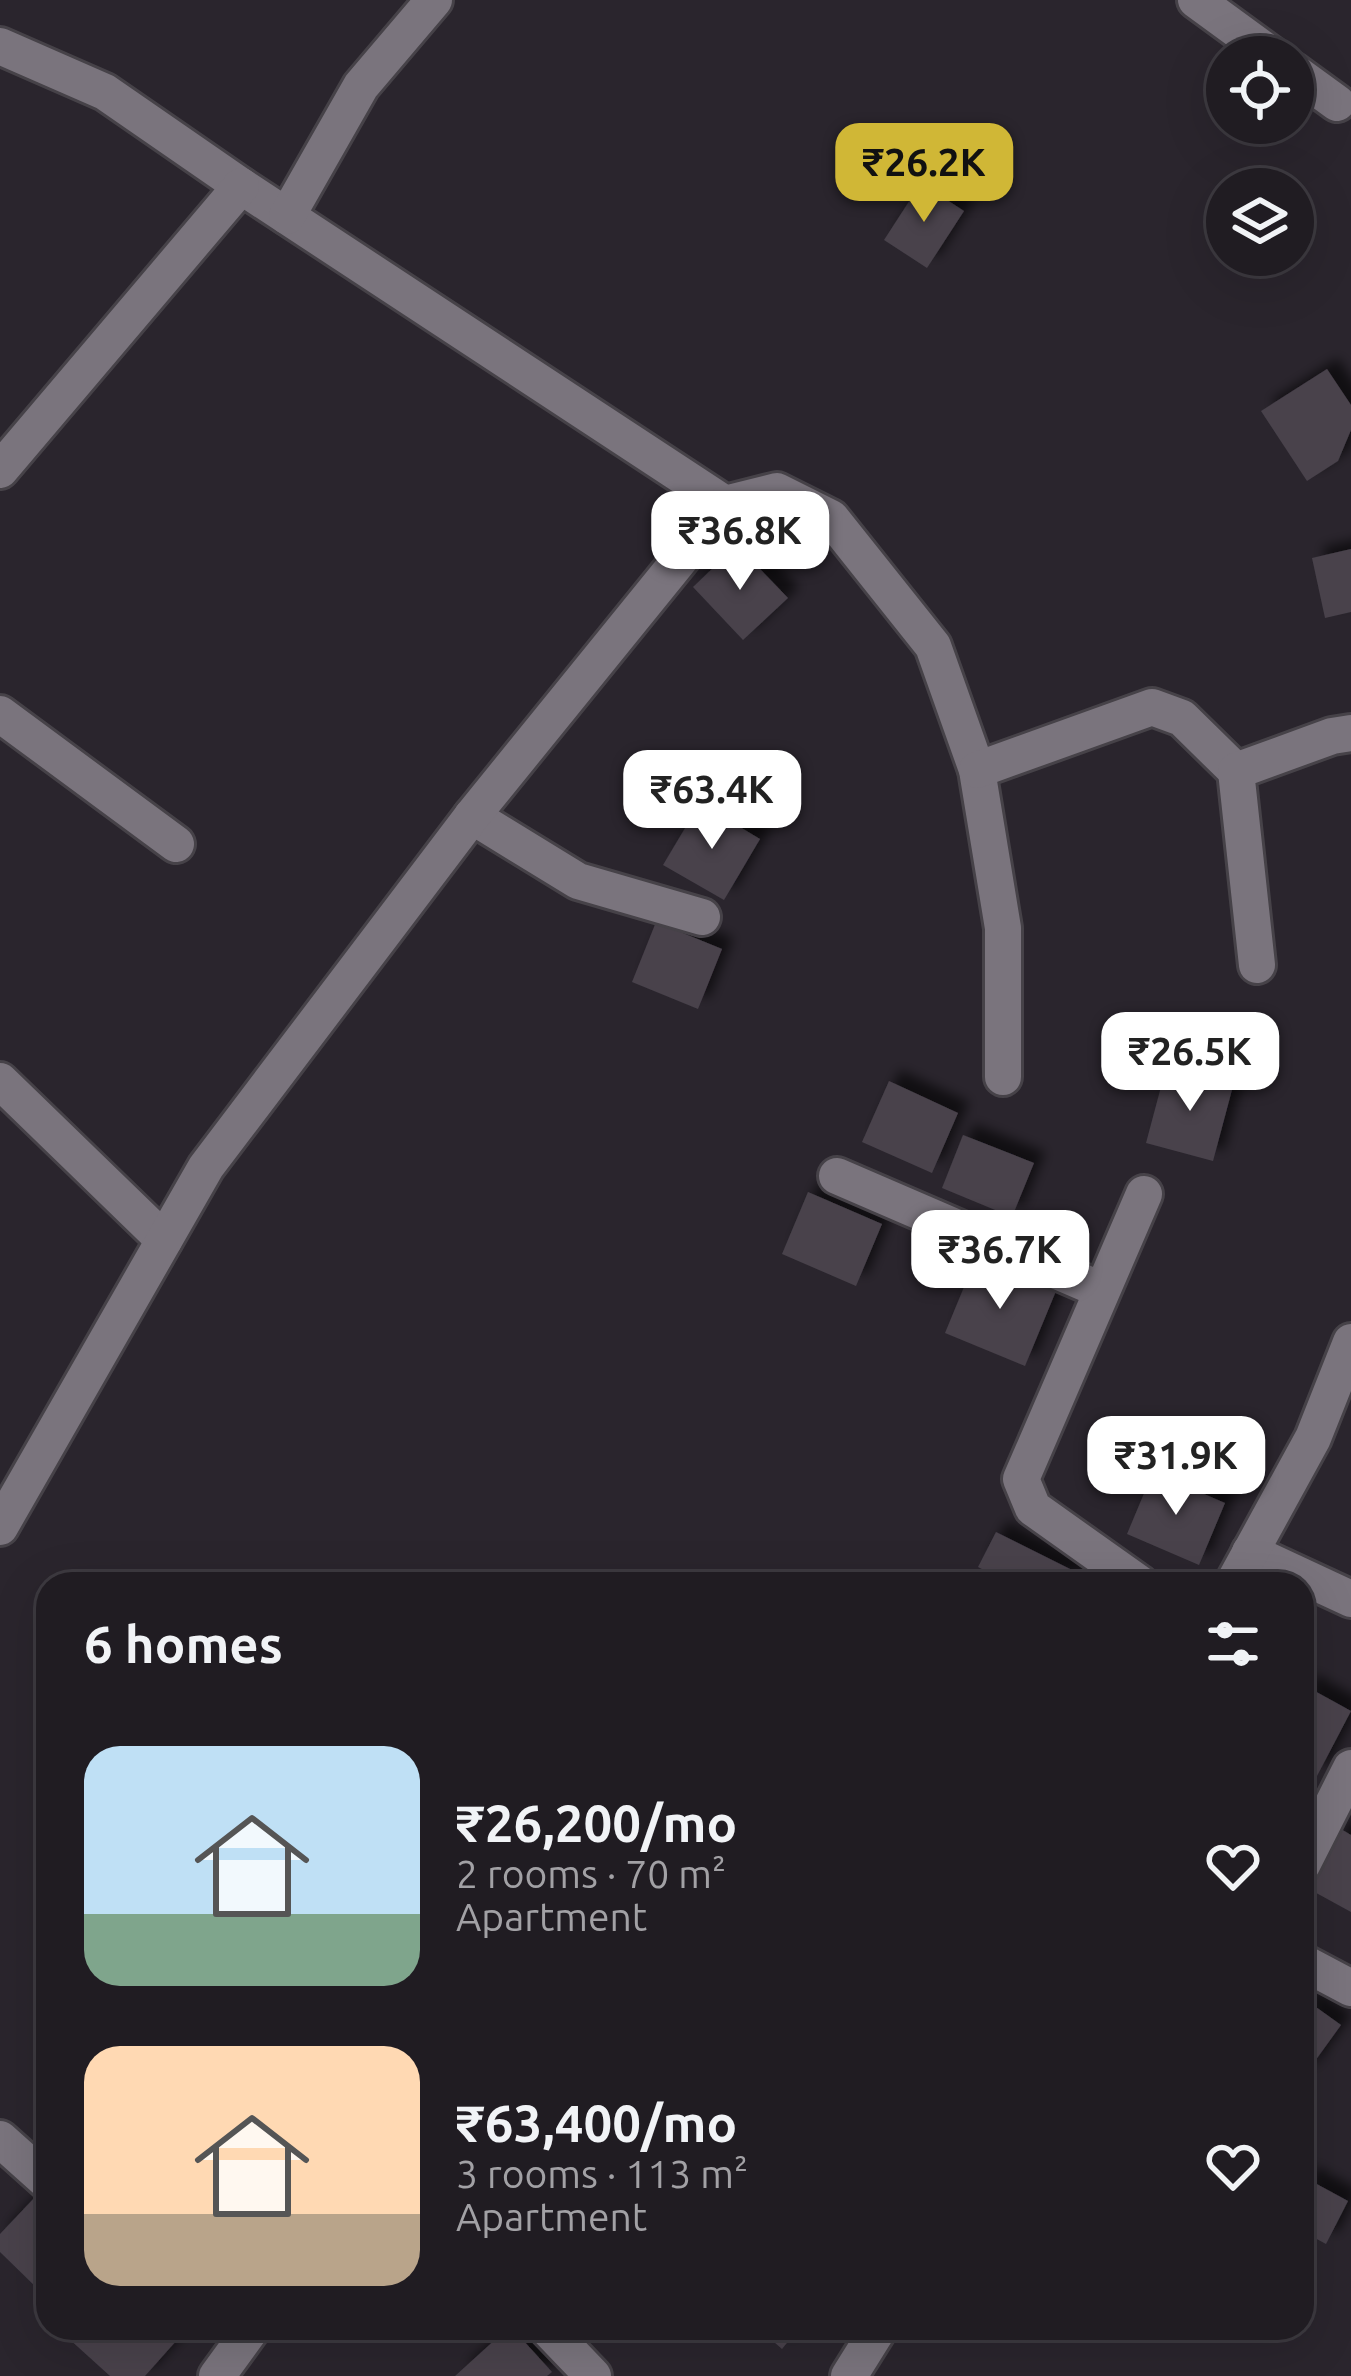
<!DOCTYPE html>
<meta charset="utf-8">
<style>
body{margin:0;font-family:Ubuntu,sans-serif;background:#28252a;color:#f1f3f6;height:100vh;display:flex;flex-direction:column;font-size:45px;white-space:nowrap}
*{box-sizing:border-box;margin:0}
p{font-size:39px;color:#a2a1a5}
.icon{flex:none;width:66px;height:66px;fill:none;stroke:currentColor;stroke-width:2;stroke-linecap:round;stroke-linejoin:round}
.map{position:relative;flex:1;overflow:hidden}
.side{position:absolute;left:36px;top:1572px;width:1278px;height:768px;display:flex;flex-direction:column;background:#201c22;border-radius:36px;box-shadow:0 12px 48px #0002,0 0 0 3px #3d3a40}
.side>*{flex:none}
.fabs{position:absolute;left:1206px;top:36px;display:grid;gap:24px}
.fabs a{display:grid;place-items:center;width:108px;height:108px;border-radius:50%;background:#201c22;box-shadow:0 12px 48px #0002,0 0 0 3px #3d3a40;font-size:60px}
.price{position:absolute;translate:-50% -102px;padding:0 27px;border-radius:24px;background:#fff;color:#222;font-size:39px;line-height:78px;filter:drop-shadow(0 3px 6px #0008)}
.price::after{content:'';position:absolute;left:50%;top:72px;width:36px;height:27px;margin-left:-18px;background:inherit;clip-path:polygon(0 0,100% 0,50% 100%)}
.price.on{background:#d0b736;color:#111}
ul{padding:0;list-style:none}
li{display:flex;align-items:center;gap:36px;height:300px;padding:0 48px}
li span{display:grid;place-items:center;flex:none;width:336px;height:240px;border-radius:36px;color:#555}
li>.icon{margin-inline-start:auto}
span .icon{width:144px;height:144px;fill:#fffc;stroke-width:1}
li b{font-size:51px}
h2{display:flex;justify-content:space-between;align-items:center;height:144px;padding:0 48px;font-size:51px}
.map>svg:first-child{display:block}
.building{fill:#48424b;filter:url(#shadow)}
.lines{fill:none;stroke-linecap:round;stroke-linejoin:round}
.minor-casing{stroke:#464248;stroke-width:42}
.minor{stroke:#7a747d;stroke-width:36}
</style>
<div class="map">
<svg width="1351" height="2376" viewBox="0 0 1351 2376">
<defs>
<filter id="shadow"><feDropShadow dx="11" dy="-11" stdDeviation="6" flood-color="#0009"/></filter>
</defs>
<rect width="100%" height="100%" fill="#2a252d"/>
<g class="building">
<path d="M921 183 964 211 927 268 884 240Z"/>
<path d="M1327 369 1351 405V430L1338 461 1307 481 1261 411Z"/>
<path d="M737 545 788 598 743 640 693 587Z"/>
<path d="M1351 549V612L1325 618 1312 558Z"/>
<path d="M700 803 760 839 724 900 663 865Z"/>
<path d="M656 922 722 949 698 1009 632 982Z"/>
<path d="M1166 1068 1233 1086 1213 1161 1146 1143Z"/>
<path d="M889 1081 958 1113 932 1173 862 1142Z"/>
<path d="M963 1135 1034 1163 1012 1217 942 1188Z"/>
<path d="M808 1192 882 1224 856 1286 782 1254Z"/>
<path d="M976 1258 1056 1291 1025 1366 945 1333Z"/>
<path d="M1153 1472 1225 1503 1199 1565 1127 1534Z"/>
<path d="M996 1532 1080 1574 1075 1584H1011L978 1567Z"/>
<path d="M1302 1684 1351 1711 1317 1776 1302 1767Z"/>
<path d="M1341 1829 1351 1835V1912L1309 1889Z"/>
<path d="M1302 1997 1341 2025 1302 2079Z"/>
<path d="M1302 2176 1348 2201 1326 2244 1302 2231Z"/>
<path d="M36 2196 48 2207V2285L41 2292 0 2252V2234Z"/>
<path d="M57 2328H164L177 2340 145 2376H110Z"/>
<path d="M508 2328H512L552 2372 547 2376H455Z"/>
<path d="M758 2328H799L782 2349Z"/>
</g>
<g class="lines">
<defs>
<g id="minor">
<path d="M1196 0 1274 57"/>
<path d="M0 46 105 92 241 186 725 504 777 491 831 518 933 646 977 770 1003 928V1077"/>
<path d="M1293 71 1337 103"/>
<path d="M287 216 361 86 434 0"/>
<path d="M0 470 241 186"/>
<path d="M0 714 176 844"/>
<path d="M977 770 1152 707 1182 718 1236 771"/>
<path d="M472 816 578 881 702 917"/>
<path d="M1257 965 1236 771 1332 736 1351 733"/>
<path d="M0 1081 164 1240"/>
<path d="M837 1176 1101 1290"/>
<path d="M0 1527 206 1167 472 816 725 504"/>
<path d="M1250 1552 1351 1599"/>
<path d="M1140 1584 1033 1508 1021 1479 1144 1194"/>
<path d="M1233 1584 1313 1438 1351 1342"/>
<path d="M1302 1865 1351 1768"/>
<path d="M1302 1962 1351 1988"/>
<path d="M0 2139 48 2182"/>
<path d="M547 2328 593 2376"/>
<path d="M217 2376 252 2328"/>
<path d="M849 2376 879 2328"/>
</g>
</defs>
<use href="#minor" class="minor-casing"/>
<use href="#minor" class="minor"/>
</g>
</svg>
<div class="fabs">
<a><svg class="icon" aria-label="locate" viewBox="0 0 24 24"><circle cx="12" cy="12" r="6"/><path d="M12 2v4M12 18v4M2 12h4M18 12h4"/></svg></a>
<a><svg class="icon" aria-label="layers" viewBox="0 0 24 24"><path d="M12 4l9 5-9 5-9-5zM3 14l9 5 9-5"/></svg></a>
</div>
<b class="price on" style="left:924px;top:225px">₹26.2K</b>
<b class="price" style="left:740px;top:593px">₹36.8K</b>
<b class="price" style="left:712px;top:852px">₹63.4K</b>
<b class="price" style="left:1190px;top:1114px">₹26.5K</b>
<b class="price" style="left:1000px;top:1312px">₹36.7K</b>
<b class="price" style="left:1176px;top:1518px">₹31.9K</b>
<section class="side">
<h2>6 homes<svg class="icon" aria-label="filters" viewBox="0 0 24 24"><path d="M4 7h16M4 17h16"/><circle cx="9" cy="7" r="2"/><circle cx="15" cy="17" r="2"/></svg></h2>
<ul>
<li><span style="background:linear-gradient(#bfe0f5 70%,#7fa58c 0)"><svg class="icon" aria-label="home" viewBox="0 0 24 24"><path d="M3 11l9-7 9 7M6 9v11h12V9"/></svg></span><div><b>₹26,200/mo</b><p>2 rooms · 70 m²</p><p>Apartment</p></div><svg class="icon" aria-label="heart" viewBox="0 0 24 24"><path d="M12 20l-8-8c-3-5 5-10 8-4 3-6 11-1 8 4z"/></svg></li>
<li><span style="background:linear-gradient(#ffd9b3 70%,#b9a48a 0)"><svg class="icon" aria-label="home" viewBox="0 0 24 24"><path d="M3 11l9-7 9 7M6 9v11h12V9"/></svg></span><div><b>₹63,400/mo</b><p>3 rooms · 113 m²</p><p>Apartment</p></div><svg class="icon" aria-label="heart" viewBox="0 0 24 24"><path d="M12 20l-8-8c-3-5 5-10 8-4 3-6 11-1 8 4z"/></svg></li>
</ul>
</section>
</div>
